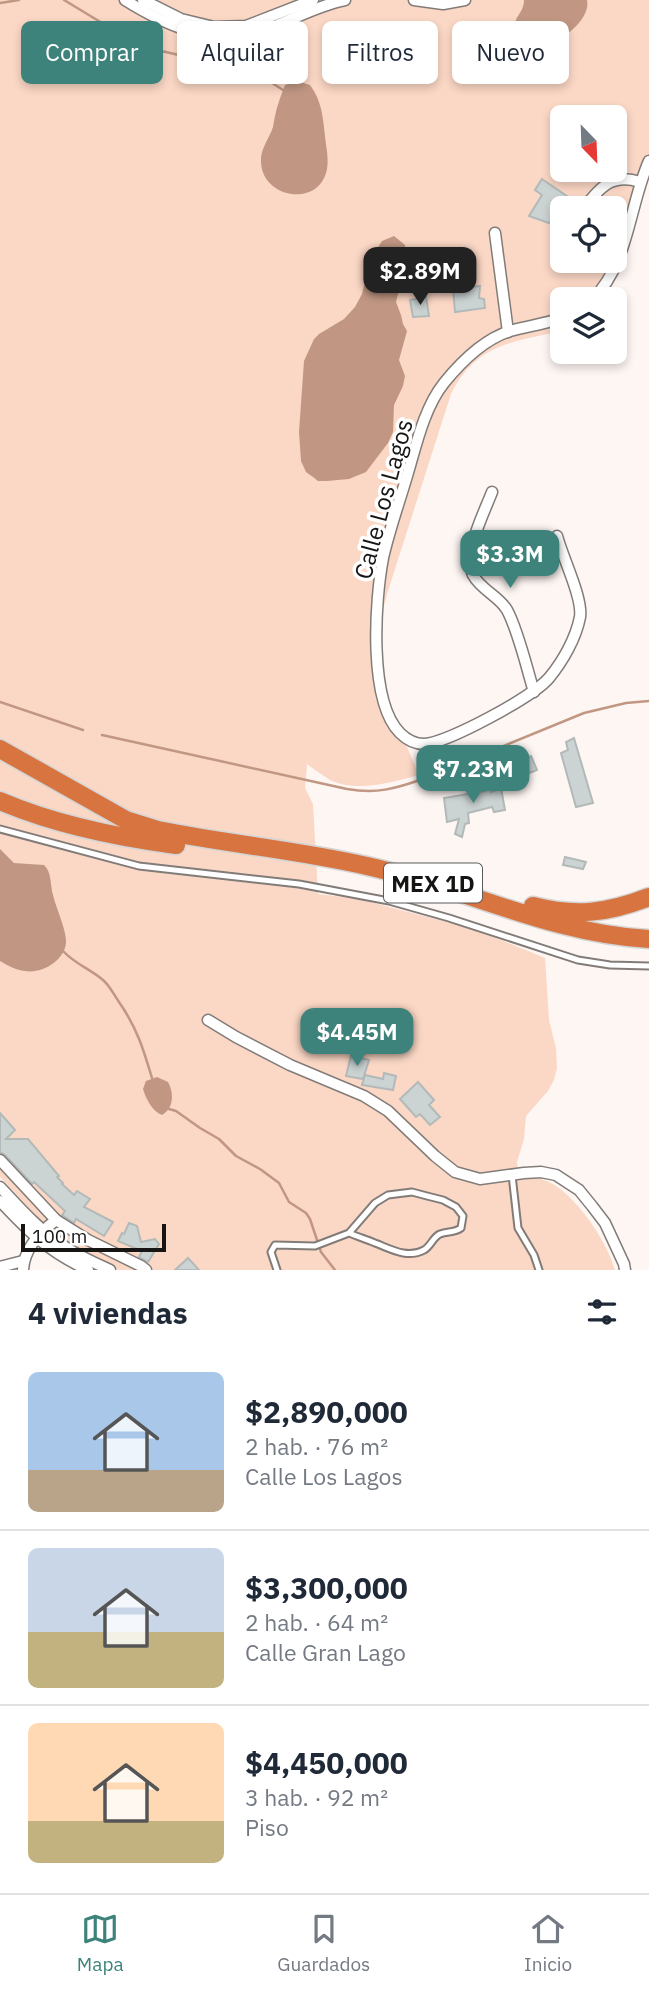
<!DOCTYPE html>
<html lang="es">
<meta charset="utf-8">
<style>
body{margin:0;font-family:"IBM Plex Sans",sans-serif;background:#f2f2f3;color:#1f2937;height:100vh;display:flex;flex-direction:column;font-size:26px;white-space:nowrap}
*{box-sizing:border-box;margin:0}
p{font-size:23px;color:#747a83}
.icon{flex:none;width:38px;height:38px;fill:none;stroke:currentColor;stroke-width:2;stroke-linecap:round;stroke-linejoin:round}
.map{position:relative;height:1270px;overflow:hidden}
.drawer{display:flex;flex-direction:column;background:#fff;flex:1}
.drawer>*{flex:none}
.top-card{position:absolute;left:21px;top:21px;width:607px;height:63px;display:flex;gap:14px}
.needle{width:46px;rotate:157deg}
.buttons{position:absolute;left:550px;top:105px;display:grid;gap:14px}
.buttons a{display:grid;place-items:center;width:77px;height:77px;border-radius:10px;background:#fff;box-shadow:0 4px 10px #0003;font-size:35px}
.scale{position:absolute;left:21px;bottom:18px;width:145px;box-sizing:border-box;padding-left:7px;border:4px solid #171514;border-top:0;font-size:19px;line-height:24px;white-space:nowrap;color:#171514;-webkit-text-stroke:5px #fff;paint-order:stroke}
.price{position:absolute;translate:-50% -60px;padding:0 16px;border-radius:14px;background:#3d837b;color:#fff;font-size:23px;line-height:46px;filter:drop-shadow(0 2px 4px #0008)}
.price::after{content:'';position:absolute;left:50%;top:42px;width:21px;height:16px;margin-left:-10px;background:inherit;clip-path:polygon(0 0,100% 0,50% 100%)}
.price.on{background:#222;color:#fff}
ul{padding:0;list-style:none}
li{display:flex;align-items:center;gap:21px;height:175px;padding:0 28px}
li+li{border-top:2px solid #e0e1e3}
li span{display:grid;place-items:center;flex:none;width:196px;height:140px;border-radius:10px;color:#555}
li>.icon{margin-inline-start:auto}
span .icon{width:84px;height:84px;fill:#fffc;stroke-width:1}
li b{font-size:30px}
h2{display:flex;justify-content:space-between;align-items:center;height:84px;padding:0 28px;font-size:30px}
.tag{padding:0 24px;border-radius:10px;background:#fff;box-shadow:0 4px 10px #0003;font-size:24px;line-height:63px}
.tag.on{background:#3d837b;color:#fff}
.dock{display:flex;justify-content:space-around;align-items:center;height:98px;border-top:2px solid #e0e1e3;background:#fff;font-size:19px;color:#747a83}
.dock a{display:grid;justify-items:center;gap:4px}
.dock .on{color:#3d837b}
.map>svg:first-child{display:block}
.green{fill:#fbd7c5;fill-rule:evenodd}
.water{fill:#c19783}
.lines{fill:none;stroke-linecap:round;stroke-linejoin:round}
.stream{stroke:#c19783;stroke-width:2.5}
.building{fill:#ccd4d3;stroke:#b2bab9;stroke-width:2}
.lane-casing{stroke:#827c79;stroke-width:9}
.street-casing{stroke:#827c79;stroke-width:13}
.highway-casing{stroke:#d5d5d5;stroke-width:21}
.lane{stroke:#fff;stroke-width:5}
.street{stroke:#fff;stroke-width:10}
.highway{stroke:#d77440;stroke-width:18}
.labels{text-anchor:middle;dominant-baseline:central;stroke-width:7;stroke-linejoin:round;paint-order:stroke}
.shield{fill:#fff;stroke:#5d5b5a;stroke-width:2}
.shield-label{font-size:23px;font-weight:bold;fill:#171514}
.street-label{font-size:24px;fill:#171514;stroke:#fff}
</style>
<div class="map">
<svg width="649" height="1270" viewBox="0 0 649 1270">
<rect width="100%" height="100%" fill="#fef6f3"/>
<path class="green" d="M0 0H649V176L622 268 605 299H562V331C512 342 476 344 451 394L387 594 381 618V644L388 703 419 775C393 782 357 793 330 780 322 775 314 769 307 764L305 788 313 804 318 894 359 899 454 924 489 935 545 958 549 1020 556 1048 557 1068 554 1080 548 1091 526 1116 524 1139 517 1162 519 1180C526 1179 533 1178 541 1179 572 1187 607 1241 615 1270H119L60 1237 42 1222 0 1177ZM562 117H614V170H562ZM562 208H614V261H562Z"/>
<g class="water">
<path d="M524 0H587C592 24 548 50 527 53 516 48 511 34 515 22 518 14 524 10 524 0Z"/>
<path d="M297 81 310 85C322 101 323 118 325 136 326 147 329 158 327 169 320 208 262 199 261 162 260 149 269 139 273 127 274 122 274 121 275 116 277 106 281 95 285 85Z"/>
<path d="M394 236 405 245 407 278 399 290 396 302 401 315 403 324 407 331 399 360 405 376 403 386 394 405 393 432 388 443 366 472 349 479 327 481H318L313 477 306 472 301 461 299 432 304 361 314 339 319 334 344 319 355 307 362 294 371 258 382 241Z"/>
<path d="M0 849 14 863 44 865C52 872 50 885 53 895 56 908 67 931 66 943 64 961 42 974 25 971 16 970 8 966 0 961Z"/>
<path d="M157 1077 168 1082C174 1093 174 1108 162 1115 152 1111 146 1099 143 1089L146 1081Z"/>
</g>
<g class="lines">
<g class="stream">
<path d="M64 0 140 46 196 59 240 76 254 77 269 81 283 90"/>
<path d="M0 3 19 0"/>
<path d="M0 702 83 730"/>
<path d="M102 735 347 789C377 794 394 789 423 779L584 713 626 703 649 701"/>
<path d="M63 951C75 964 90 969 103 980 110 986 114 995 119 1002 137 1028 143 1048 152 1078"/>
<path d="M169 1109 176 1111 200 1128 219 1139 236 1156 260 1169 279 1183 289 1202 306 1213 310 1219 321 1252 335 1270"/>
</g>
</g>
<g class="building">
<path d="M542 179 574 201 568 208H562L549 223 529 216 542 195 535 190Z"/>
<path d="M480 286 479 298 484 299 485 308 455 312 453 289Z"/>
<path d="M426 297 429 316 413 317 410 300Z"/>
<path d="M574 738 593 803 576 807 561 753 568 750 566 742Z"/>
<path d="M531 756 537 770 517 778 511 766Z"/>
<path d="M489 779 491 792 501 788 505 810 494 812 492 807 468 813 469 823 465 824 462 837 455 834 459 819 447 822 444 798 485 791 480 781Z"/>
<path d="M565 857 586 862 583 869 563 865Z"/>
<path d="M351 1056 369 1060 363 1079 346 1076Z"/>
<path d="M384 1073 396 1076 393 1090 362 1085 365 1075 383 1079Z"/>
<path d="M418 1082 434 1100 429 1105 440 1117 430 1125 420 1114 416 1117 400 1099Z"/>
<path d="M0 1113 15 1130 6 1139H28L59 1176 57 1177 63 1183 62 1184 74 1195 77 1191 90 1199 84 1207 113 1222 104 1236 76 1219 74 1223 62 1215 65 1211 34 1182 32 1184 5 1155 0 1152Z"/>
<path d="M129 1223 137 1226 141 1242 155 1239 159 1244 148 1262 139 1257 142 1251 118 1241 122 1233 124 1234Z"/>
<path d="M188 1258 199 1270H175Z"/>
</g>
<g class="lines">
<defs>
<g id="lane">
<path d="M0 829 139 866 299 884 389 901 449 918 578 960 610 965 649 966"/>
<path d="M512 1175 518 1228 534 1255 539 1270"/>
<path d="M277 1270 271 1252 275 1245 315 1246 349 1233 375 1203 388 1195 412 1192 427 1196 443 1200 456 1207 463 1216 461 1228C454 1233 448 1231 440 1234 433 1237 431 1246 424 1250 407 1259 391 1249 375 1243 366 1239 358 1237 349 1233"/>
</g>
<g id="street">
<path d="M125 0C165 25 211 46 258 32 288 23 314 6 345 0"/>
<path d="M143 0 181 19 214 27 246 26 313 0"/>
<path d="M414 0 443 4 465 0"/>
<path d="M584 208C600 187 612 173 640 182"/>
<path d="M495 233 508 332"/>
<path d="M593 299C629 263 629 206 649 161"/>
<path d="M492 492C484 513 463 553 473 575 481 590 499 596 507 610 518 630 527 669 534 692"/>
<path d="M557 536C562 556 583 598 580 617 576 638 563 661 549 678 534 696 446 744 424 744 414 744 407 740 400 733 368 701 375 600 383 558 389 531 399 503 407 476 416 446 424 408 444 383 461 362 485 339 510 331 528 326 545 324 562 318"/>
<path d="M208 1020 236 1037 290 1065 364 1096 388 1111 435 1156 455 1172 480 1179 524 1173 541 1172 556 1175 579 1190 592 1206 605 1223 624 1264 625 1270"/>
<path d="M0 1160 56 1220 88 1240 141 1266 146 1270"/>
<path d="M0 1187C19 1207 38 1229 61 1244 76 1255 93 1262 110 1270"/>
<path d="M0 1201C30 1233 48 1251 88 1270"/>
<path d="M0 1267 23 1261"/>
<path d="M23 1270C24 1249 40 1232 56 1220"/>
</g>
<g id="highway">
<path d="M0 749 126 820 158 830C227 844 298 850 367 866 462 887 551 934 649 939"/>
<path d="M0 801C56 825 115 837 176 845"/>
<path d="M533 906C576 917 608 913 649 897"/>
</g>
</defs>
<use href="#lane" class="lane-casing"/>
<use href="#street" class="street-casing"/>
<use href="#highway" class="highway-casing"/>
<use href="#lane" class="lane"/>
<use href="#street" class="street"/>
<use href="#highway" class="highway"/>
</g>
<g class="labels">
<rect class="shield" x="384" y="863.5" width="98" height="39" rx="5"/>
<g class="shield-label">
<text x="433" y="883">MEX 1D</text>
</g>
<g class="street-label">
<text transform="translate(383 499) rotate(-75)">Calle Los Lagos</text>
</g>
</g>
</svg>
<div class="buttons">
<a><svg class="needle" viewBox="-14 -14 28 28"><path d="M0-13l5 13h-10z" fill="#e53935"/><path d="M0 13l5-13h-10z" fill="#747a83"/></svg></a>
<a><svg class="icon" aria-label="locate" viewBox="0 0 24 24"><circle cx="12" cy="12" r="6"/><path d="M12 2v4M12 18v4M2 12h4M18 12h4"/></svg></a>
<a><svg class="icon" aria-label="layers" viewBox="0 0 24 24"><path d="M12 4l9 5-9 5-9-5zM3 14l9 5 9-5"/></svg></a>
</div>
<div class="scale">100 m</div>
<b class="price on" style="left:420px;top:307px">$2.89M</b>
<b class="price" style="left:510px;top:590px">$3.3M</b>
<b class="price" style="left:473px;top:805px">$7.23M</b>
<b class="price" style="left:357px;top:1068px">$4.45M</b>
<div class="top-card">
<a class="tag on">Comprar</a>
<a class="tag">Alquilar</a>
<a class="tag">Filtros</a>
<a class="tag">Nuevo</a>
</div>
</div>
<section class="drawer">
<h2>4 viviendas<svg class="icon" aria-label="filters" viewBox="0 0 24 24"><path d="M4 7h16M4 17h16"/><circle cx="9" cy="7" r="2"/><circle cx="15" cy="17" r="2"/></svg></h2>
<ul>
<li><span style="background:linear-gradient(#a9c7e8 70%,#b9a48a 0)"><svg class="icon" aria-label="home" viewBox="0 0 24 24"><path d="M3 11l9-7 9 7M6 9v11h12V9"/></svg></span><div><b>$2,890,000</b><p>2 hab. · 76 m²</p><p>Calle Los Lagos</p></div></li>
<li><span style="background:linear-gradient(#c9d6e8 60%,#c2b280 0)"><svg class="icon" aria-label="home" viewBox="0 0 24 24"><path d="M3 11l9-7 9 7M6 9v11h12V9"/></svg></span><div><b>$3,300,000</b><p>2 hab. · 64 m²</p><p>Calle Gran Lago</p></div></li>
<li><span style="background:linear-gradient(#ffd9b3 70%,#c2b280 0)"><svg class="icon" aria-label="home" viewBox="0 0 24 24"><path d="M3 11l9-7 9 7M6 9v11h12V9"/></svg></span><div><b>$4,450,000</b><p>3 hab. · 92 m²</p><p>Piso</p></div></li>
</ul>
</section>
<nav class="dock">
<a class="on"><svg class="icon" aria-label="map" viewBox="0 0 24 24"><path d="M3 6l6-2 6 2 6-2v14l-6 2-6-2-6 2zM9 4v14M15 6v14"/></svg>Mapa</a>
<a><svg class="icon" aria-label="saved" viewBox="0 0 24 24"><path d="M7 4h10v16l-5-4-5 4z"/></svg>Guardados</a>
<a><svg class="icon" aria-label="home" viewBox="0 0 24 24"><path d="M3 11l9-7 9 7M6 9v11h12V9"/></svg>Inicio</a>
</nav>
